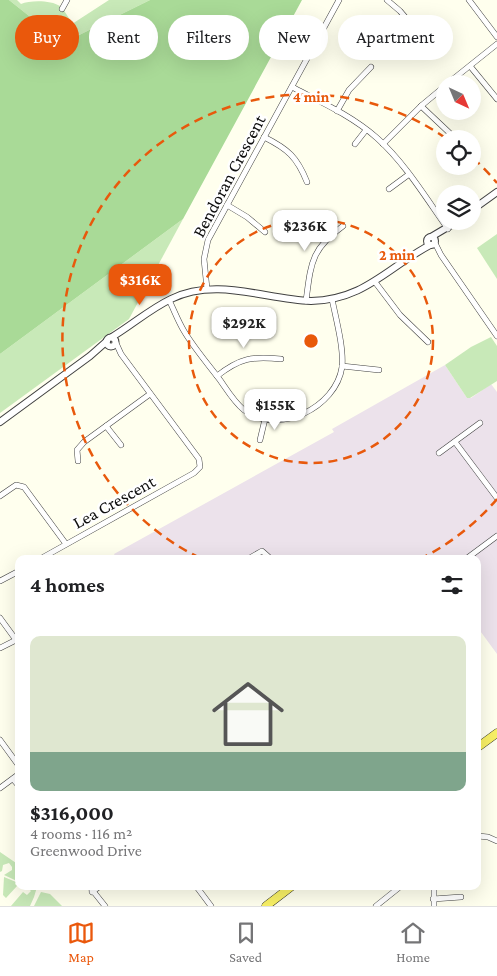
<!DOCTYPE html>
<meta charset="utf-8">
<style>
body{margin:0;font-family:"Crimson Pro",serif;background:#f2f2f2;color:#202124;height:100vh;display:flex;flex-direction:column;font-size:19px;white-space:nowrap}
*{box-sizing:border-box;margin:0}
p{font-size:16px;color:#757577}
.icon{flex:none;width:28px;height:28px;fill:none;stroke:currentColor;stroke-width:2;stroke-linecap:round;stroke-linejoin:round}
.map{position:relative;flex:1;overflow:hidden}
.drawer{position:absolute;left:15px;top:555px;width:466px;height:335px;display:flex;flex-direction:column;background:#fff;border-radius:10px;box-shadow:0 5px 20px #0002}
.drawer>*{flex:none}
.guide{position:absolute;left:15px;top:15px;width:468px;height:45px;display:flex;gap:10px}
.needle{width:32px;rotate:136deg}
.fabs{position:absolute;left:436px;top:75px;display:grid;gap:10px}
.fabs a{display:grid;place-items:center;width:45px;height:45px;border-radius:50%;background:#fff;box-shadow:0 5px 20px #0002;font-size:25px}
.price{position:absolute;translate:-50% -42px;padding:0 11px;border-radius:10px;background:#fff;color:#222;font-size:16px;line-height:32px;filter:drop-shadow(0 1px 2px #0008)}
.price::after{content:'';position:absolute;left:50%;top:30px;width:15px;height:11px;margin-left:-8px;background:inherit;clip-path:polygon(0 0,100% 0,50% 100%)}
.price.selected{background:#ea580c;color:#fff}
ul{padding:0;list-style:none}
li{display:grid;align-content:center;gap:10px;height:265px;padding:0 15px}
li+li{border-top:1px solid #e0e0e0}
li span{display:grid;place-items:center;height:155px;border-radius:10px;color:#555}
li>.icon{margin-inline-start:auto}
span .icon{width:90px;height:90px;fill:#fffc;stroke-width:1}
li b{font-size:21px}
h2{display:flex;justify-content:space-between;align-items:center;height:60px;padding:0 15px;font-size:21px}
.tag{padding:0 18px;border-radius:22px;background:#fff;box-shadow:0 5px 20px #0002;font-size:18px;line-height:45px}
.tag.selected{background:#ea580c;color:#fff}
.tab-bar{display:flex;justify-content:space-around;align-items:center;height:70px;border-top:1px solid #e0e0e0;background:#fff;font-size:14px;color:#757577}
.tab-bar a{display:grid;justify-items:center;gap:2px}
.tab-bar .selected{color:#ea580c}
.map>svg:first-child{display:block}
.industrial{fill:#ece2eb}
.green{fill:#c8e9b8}
.forest{fill:#a9da97}
.lines{fill:none;stroke-linecap:round;stroke-linejoin:round}
.minor-casing{stroke:#414141;stroke-width:6}
.tertiary-casing{stroke:#414141;stroke-width:8}
.primary-casing{stroke:#1f1f1f;stroke-width:9}
.minor{stroke:#fff;stroke-width:5}
.tertiary{stroke:#fff;stroke-width:6}
.primary{stroke:#f8f065;stroke-width:8}
.ring{fill:none;stroke:#e8590c;stroke-width:2.5;stroke-dasharray:9 6}
.labels{text-anchor:middle;dominant-baseline:central;stroke-width:5;stroke-linejoin:round;paint-order:stroke}
.street-label{font-size:18px;fill:#0e0e0e;stroke:#fff}
.centre{fill:#e8590c;stroke:#fff;stroke-width:2.5}
.ring-label{font-size:15px;text-anchor:middle;font-weight:bold;fill:#e8590c;stroke:#fff;stroke-width:5;stroke-linejoin:round;paint-order:stroke}
</style>
<div class="map">
<svg width="497" height="906" viewBox="0 0 497 906">
<rect width="100%" height="100%" fill="#ffe"/>
<path class="industrial" d="M445 365 467 398H471L491 384 497 392V654L478 628V559H117L114 554 334 432 332 429Z"/>
<g class="green">
<path d="M9 0H17L21 4C30 0 51 0 60 6 65 11 69 18 72 24L109 0H150L63 43Z"/>
<path d="M183 219 129 319 0 413V354Z"/>
<path d="M497 234V279L477 248Z"/>
<path d="M491 337 497 346V381L470 398H467L445 365 471 347Z"/>
<path d="M0 852 19 865V879L17 881 4 875 12 870V867L9 863 3 865 2 871 0 872Z"/>
<path d="M4 877 16 882 15 884 17 886 6 898 3 895Z"/>
<path d="M29 886 37 887 34 897 30 906H11L23 892 27 895 31 891 28 888Z"/>
<path d="M41 892 50 894 62 906H34Z"/>
</g>
<path class="forest" d="M0 0H9L63 43 150 0H302L183 219 0 354Z"/>
<g class="lines">
<defs>
<g id="minor">
<path d="M387 0 400 11 417 31"/>
<path d="M469 0 497 37"/>
<path d="M62 9 67 0"/>
<path d="M470 66 497 99"/>
<path d="M447 84 497 44"/>
<path d="M292 87C321 102 352 116 377 138 405 163 426 198 448 229"/>
<path d="M421 106 456 139"/>
<path d="M337 111 349 90 371 67"/>
<path d="M264 137C288 149 297 157 307 182"/>
<path d="M355 144 366 130"/>
<path d="M383 144 421 106 445 86"/>
<path d="M389 189 408 175"/>
<path d="M227 205 247 217 265 232"/>
<path d="M435 243 441 255 497 336"/>
<path d="M375 282 400 315 428 342"/>
<path d="M207 289 204 259 208 240 339 0"/>
<path d="M169 300C174 310 178 321 184 331 194 348 208 364 220 380 227 390 234 402 244 410 278 436 336 408 342 367 344 348 336 319 332 299"/>
<path d="M306 301C311 263 311 249 343 226"/>
<path d="M342 366 379 370"/>
<path d="M217 376C240 358 252 356 281 359"/>
<path d="M106 426 121 445"/>
<path d="M260 440 265 419"/>
<path d="M455 442 497 498"/>
<path d="M439 453 480 423"/>
<path d="M78 461 77 450 84 442 150 394"/>
<path d="M0 496 16 485 24 487 66 544"/>
<path d="M40 559 194 473 200 467 199 459 121 354 116 343"/>
<path d="M248 559 262 551 271 559"/>
<path d="M466 559 497 536"/>
<path d="M0 581 19 571"/>
<path d="M0 618 19 644"/>
<path d="M0 648 16 640"/>
<path d="M0 740 19 766"/>
<path d="M13 779 19 786"/>
<path d="M0 788 19 774"/>
<path d="M478 836 488 837 497 841"/>
<path d="M89 886 105 906"/>
<path d="M196 886 211 906"/>
<path d="M92 892 100 886"/>
<path d="M433 899 461 897"/>
<path d="M376 906 401 886"/>
<path d="M434 906V886"/>
</g>
<g id="tertiary">
<path d="M472 210 497 192"/>
<circle cx="431" cy="241" r="4"/>
<path d="M431 237 458 221"/>
<path d="M112 337C132 325 150 309 171 299 216 277 264 299 311 301 364 300 387 268 430 245"/>
<circle cx="111" cy="342" r="4.5"/>
<path d="M0 422 90 356 107 341"/>
</g>
<g id="primary">
<path d="M478 747 497 733"/>
<path d="M266 906 292 886"/>
</g>
</defs>
<use href="#minor" class="minor-casing"/>
<use href="#tertiary" class="tertiary-casing"/>
<use href="#primary" class="primary-casing"/>
<use href="#minor" class="minor"/>
<use href="#tertiary" class="tertiary"/>
<use href="#primary" class="primary"/>
</g>
<g class="ring">
<circle cx="311" cy="341" r="122"/>
<path d="M497 499A244 244 0 0 1 422 558M200 558A244 244 0 1 1 447 139M473 158A244 244 0 0 1 497 183"/>
</g>
<g class="labels">
<g class="street-label">
<text transform="translate(229 176) rotate(-62)">Bendoran Crescent</text>
<text transform="translate(114 502) rotate(-29)">Lea Crescent</text>
</g>
</g>
<circle cx="311" cy="341" r="8" class="centre"/>
<g class="ring-label">
<text x="311" y="102">4 min</text>
<text x="397" y="260">2 min</text>
</g>
</svg>
<div class="fabs">
<a><svg class="needle" viewBox="-14 -14 28 28"><path d="M0-13l5 13h-10z" fill="#e53935"/><path d="M0 13l5-13h-10z" fill="#757577"/></svg></a>
<a><svg class="icon" aria-label="locate" viewBox="0 0 24 24"><circle cx="12" cy="12" r="6"/><path d="M12 2v4M12 18v4M2 12h4M18 12h4"/></svg></a>
<a><svg class="icon" aria-label="layers" viewBox="0 0 24 24"><path d="M12 4l9 5-9 5-9-5zM3 14l9 5 9-5"/></svg></a>
</div>
<b class="price" style="left:305px;top:252px">$236K</b>
<b class="price selected" style="left:140px;top:306px">$316K</b>
<b class="price" style="left:244px;top:349px">$292K</b>
<b class="price" style="left:275px;top:431px">$155K</b>
<div class="guide">
<a class="tag selected">Buy</a>
<a class="tag">Rent</a>
<a class="tag">Filters</a>
<a class="tag">New</a>
<a class="tag">Apartment</a>
</div>
<section class="drawer">
<h2>4 homes<svg class="icon" aria-label="filters" viewBox="0 0 24 24"><path d="M4 7h16M4 17h16"/><circle cx="9" cy="7" r="2"/><circle cx="15" cy="17" r="2"/></svg></h2>
<ul>
<li><span style="background:linear-gradient(#dfe7d0 75%,#7fa58c 0)"><svg class="icon" aria-label="home" viewBox="0 0 24 24"><path d="M3 11l9-7 9 7M6 9v11h12V9"/></svg></span><div><b>$316,000</b><p>4 rooms · 116 m²</p><p>Greenwood Drive</p></div></li>
</ul>
</section>
</div>
<nav class="tab-bar">
<a class="selected"><svg class="icon" aria-label="map" viewBox="0 0 24 24"><path d="M3 6l6-2 6 2 6-2v14l-6 2-6-2-6 2zM9 4v14M15 6v14"/></svg>Map</a>
<a><svg class="icon" aria-label="saved" viewBox="0 0 24 24"><path d="M7 4h10v16l-5-4-5 4z"/></svg>Saved</a>
<a><svg class="icon" aria-label="home" viewBox="0 0 24 24"><path d="M3 11l9-7 9 7M6 9v11h12V9"/></svg>Home</a>
</nav>
